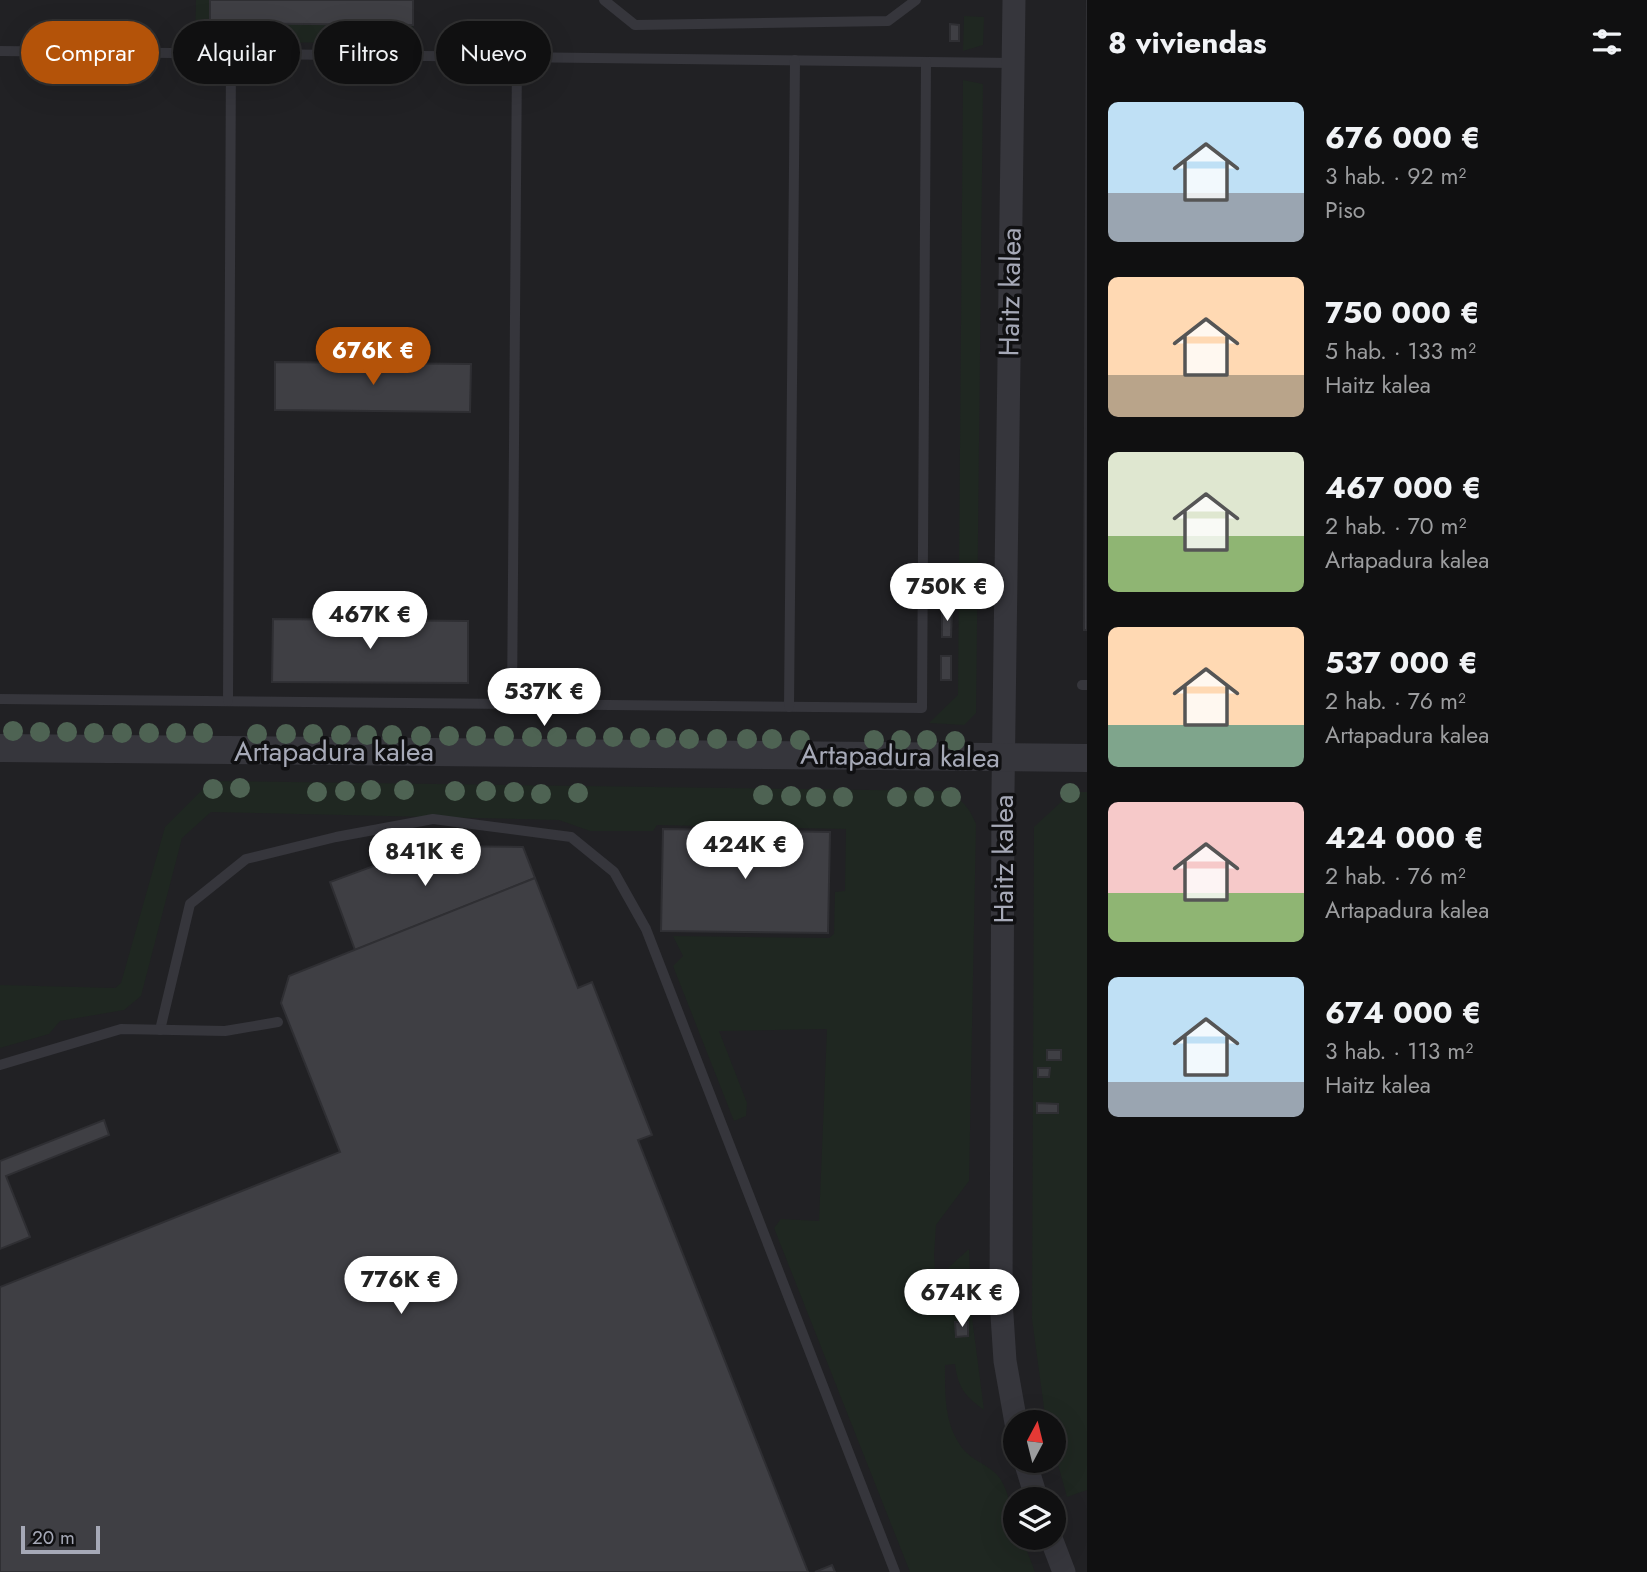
<!DOCTYPE html>
<html lang="es">
<meta charset="utf-8">
<style>
body{margin:0;font-family:Jost,sans-serif;background:#19191a;color:#f1f3f6;height:100vh;display:flex;flex-direction:column;font-size:26px;white-space:nowrap}
*{box-sizing:border-box;margin:0}
p{font-size:23px;color:#9c9d9f}
.icon{flex:none;width:38px;height:38px;fill:none;stroke:currentColor;stroke-width:2;stroke-linecap:round;stroke-linejoin:round}
.map{position:relative;flex:1;overflow:hidden}
.sheet{display:flex;flex-direction:column;background:#101011;width:560px}
.sheet>*{flex:none}
.guide{position:absolute;left:21px;top:21px;width:665px;height:63px;display:flex;gap:14px}
.needle{width:46px;rotate:7deg}
.buttons{position:absolute;left:1003px;top:1410px;display:grid;gap:14px}
.buttons a{display:grid;place-items:center;width:63px;height:63px;border-radius:50%;background:#101011;box-shadow:0 7px 28px #0002,0 0 0 2px #303031;font-size:35px}
.scale{position:absolute;left:21px;bottom:18px;width:79px;box-sizing:border-box;padding-left:7px;border:4px solid #a6a9b7;border-top:0;font-size:19px;line-height:24px;white-space:nowrap;color:#a6a9b7;-webkit-text-stroke:5px #101012;paint-order:stroke}
.price{position:absolute;translate:-50% -60px;padding:0 16px;border-radius:24px;background:#fff;color:#222;font-size:23px;line-height:46px;filter:drop-shadow(0 2px 4px #0008)}
.price::after{content:'';position:absolute;left:50%;top:42px;width:21px;height:16px;margin-left:-10px;background:inherit;clip-path:polygon(0 0,100% 0,50% 100%)}
.price.current{background:#b45309;color:#fff}
ul{padding:0;list-style:none}
li{display:flex;align-items:center;gap:21px;height:175px;padding:0 21px}
li span{display:grid;place-items:center;flex:none;width:196px;height:140px;border-radius:10px;color:#555}
li>.icon{margin-inline-start:auto}
span .icon{width:84px;height:84px;fill:#fffc;stroke-width:1}
li b{font-size:30px}
h2{display:flex;justify-content:space-between;align-items:center;height:84px;padding:0 21px;font-size:30px}
.chip{padding:0 24px;border-radius:32px;background:#101011;box-shadow:0 7px 28px #0002,0 0 0 2px #303031;font-size:24px;line-height:63px}
.chip.current{background:#b45309;color:#fff}
main{display:flex;flex:1;min-height:0}
.map>svg:first-child{display:block}
.built{fill:#212124;fill-rule:evenodd}
.green{fill:#1f2721}
.building{fill:#3f3f44;stroke:#2f2f33;stroke-width:2}
.lines{fill:none;stroke-linecap:round;stroke-linejoin:round}
.service{stroke:#36363c;stroke-width:10}
.minor{stroke:#36363c;stroke-width:23}
.tertiary{stroke:#36363c;stroke-width:28}
.tree{fill:#4e6353}
.labels{text-anchor:middle;dominant-baseline:central;stroke-width:7;stroke-linejoin:round;paint-order:stroke}
.street-label{font-size:28px;fill:#a6a9b7;stroke:#101012}
</style>
<main>
<div class="map">
<svg width="1087" height="1572" viewBox="0 0 1087 1572">
<rect width="100%" height="100%" fill="#151517"/>
<path class="built" d="M0 0H1087V1572H0ZM1015 1423H1054V1461H1015ZM1015 1500H1054V1538H1015Z"/>
<g class="green">
<path d="M196 0H210V23L413 25 412 43 195 42Z"/>
<path d="M964 16 984 17 983 45 963 51Z"/>
<path d="M963 80 983 84 976 713 964 725 929 723 958 695Z"/>
<path d="M211 781 942 791C960 797 969 806 976 824L969 1181 936 1225 934 1255 937 1299H949V1267L969 1249 971 1310 984 1410C965 1396 958 1388 955 1364L945 1365C945 1391 944 1417 957 1440 969 1462 985 1461 998 1476 1009 1488 1015 1523 1015 1538H1022L1035 1572H910L774 1228 781 1219 819 1221 827 1029 719 1031 747 1103 746 1116 734 1121 673 966 683 956 673 936 829 938 834 934 835 892 845 891 846 829 657 825 653 831H590L559 820 211 812 182 838 141 996 124 1010 60 1021 49 1034 0 1048V985L115 988 121 983 165 827Z"/>
<path d="M1072 792H1087V1490L1067 1497 1054 1450V1423H1046L1032 1319 1034 827Z"/>
</g>
<g class="building">
<path d="M210 0H413V25L210 23Z"/>
<path d="M1087 0V630H1084Z"/>
<path d="M950 24 959 25V41H950Z"/>
<path d="M275 362 471 364 470 412 275 410Z"/>
<path d="M942 610H952L951 637H942Z"/>
<path d="M273 619 468 621V683L272 682Z"/>
<rect x="941" y="656" width="10" height="24"/>
<path d="M663 829 830 832 828 933 661 931Z"/>
<path d="M428 846 523 847 535 878 355 950 330 882Z"/>
<path d="M535 878 578 988 592 982 652 1135 638 1140 808 1572H0V1287L340 1152 281 1003 289 976Z"/>
<rect x="1047" y="1050" width="14" height="10"/>
<path d="M1038 1068H1050L1049 1077H1038Z"/>
<path d="M1037 1103 1058 1104V1113H1037Z"/>
<path d="M104 1120 109 1135 6 1176 30 1237 0 1249V1161Z"/>
<path d="M955 1322H968V1336L956 1337Z"/>
<path d="M832 1565 835 1572H815Z"/>
</g>
<g class="lines">
<g class="service">
<path d="M604 0 635 25 888 21 916 0"/>
<path d="M0 51 1013 63"/>
<path d="M1082 685H1087"/>
<path d="M0 699 922 708 926 62"/>
<path d="M228 701 231 53"/>
<path d="M512 704 517 57"/>
<path d="M789 707 795 60"/>
<path d="M160 1030 190 904 246 859 336 837 433 819 571 837 614 872 646 929 895 1572"/>
<path d="M0 1065 121 1029 225 1031 278 1022"/>
</g>
<g class="minor">
<path d="M1014 0 1003 791 1001 1300 1005 1361 1016 1423"/>
<path d="M1025 1461 1037 1500"/>
<path d="M1051 1538 1064 1572"/>
</g>
<path class="tertiary" d="M0 748 1087 758"/>
</g>
<g class="tree">
<circle cx="13" cy="731" r="10"/>
<circle cx="40" cy="732" r="10"/>
<circle cx="67" cy="732" r="10"/>
<circle cx="94" cy="733" r="10"/>
<circle cx="122" cy="733" r="10"/>
<circle cx="149" cy="733" r="10"/>
<circle cx="176" cy="733" r="10"/>
<circle cx="203" cy="733" r="10"/>
<circle cx="257" cy="734" r="10"/>
<circle cx="286" cy="734" r="10"/>
<circle cx="313" cy="734" r="10"/>
<circle cx="341" cy="735" r="10"/>
<circle cx="367" cy="735" r="10"/>
<circle cx="392" cy="735" r="10"/>
<circle cx="421" cy="736" r="10"/>
<circle cx="449" cy="736" r="10"/>
<circle cx="476" cy="736" r="10"/>
<circle cx="504" cy="736" r="10"/>
<circle cx="532" cy="737" r="10"/>
<circle cx="557" cy="737" r="10"/>
<circle cx="586" cy="737" r="10"/>
<circle cx="613" cy="737" r="10"/>
<circle cx="640" cy="738" r="10"/>
<circle cx="666" cy="738" r="10"/>
<circle cx="689" cy="739" r="10"/>
<circle cx="717" cy="739" r="10"/>
<circle cx="747" cy="739" r="10"/>
<circle cx="772" cy="739" r="10"/>
<circle cx="800" cy="740" r="10"/>
<circle cx="874" cy="740" r="10"/>
<circle cx="901" cy="740" r="10"/>
<circle cx="927" cy="740" r="10"/>
<circle cx="955" cy="741" r="10"/>
<circle cx="240" cy="788" r="10"/>
<circle cx="213" cy="789" r="10"/>
<circle cx="371" cy="790" r="10"/>
<circle cx="404" cy="790" r="10"/>
<circle cx="345" cy="791" r="10"/>
<circle cx="455" cy="791" r="10"/>
<circle cx="486" cy="791" r="10"/>
<circle cx="317" cy="792" r="10"/>
<circle cx="514" cy="792" r="10"/>
<circle cx="578" cy="793" r="10"/>
<circle cx="1070" cy="793" r="10"/>
<circle cx="541" cy="794" r="10"/>
<circle cx="763" cy="795" r="10"/>
<circle cx="791" cy="796" r="10"/>
<circle cx="816" cy="797" r="10"/>
<circle cx="843" cy="797" r="10"/>
<circle cx="897" cy="797" r="10"/>
<circle cx="924" cy="797" r="10"/>
<circle cx="951" cy="797" r="10"/>
</g>
<g class="labels">
<g class="street-label">
<text transform="translate(1010 292) rotate(-89)">Haitz kalea</text>
<text x="334" y="751">Artapadura kalea</text>
<text transform="translate(900 756) rotate(1)">Artapadura kalea</text>
<text transform="translate(1003 859) rotate(-90)">Haitz kalea</text>
</g>
</g>
</svg>
<div class="buttons">
<a><svg class="needle" viewBox="-14 -14 28 28"><path d="M0-13l5 13h-10z" fill="#e53935"/><path d="M0 13l5-13h-10z" fill="#9c9d9f"/></svg></a>
<a><svg class="icon" aria-label="layers" viewBox="0 0 24 24"><path d="M12 4l9 5-9 5-9-5zM3 14l9 5 9-5"/></svg></a>
</div>
<div class="scale">20 m</div>
<b class="price current" style="left:373px;top:387px">676K €</b>
<b class="price" style="left:947px;top:623px">750K €</b>
<b class="price" style="left:370px;top:651px">467K €</b>
<b class="price" style="left:544px;top:728px">537K €</b>
<b class="price" style="left:745px;top:881px">424K €</b>
<b class="price" style="left:425px;top:888px">841K €</b>
<b class="price" style="left:401px;top:1316px">776K €</b>
<b class="price" style="left:962px;top:1329px">674K €</b>
<div class="guide">
<a class="chip current">Comprar</a>
<a class="chip">Alquilar</a>
<a class="chip">Filtros</a>
<a class="chip">Nuevo</a>
</div>
</div>
<section class="sheet">
<h2>8 viviendas<svg class="icon" aria-label="filters" viewBox="0 0 24 24"><path d="M4 7h16M4 17h16"/><circle cx="9" cy="7" r="2"/><circle cx="15" cy="17" r="2"/></svg></h2>
<ul>
<li><span style="background:linear-gradient(#bfe0f5 65%,#9aa5b1 0)"><svg class="icon" aria-label="home" viewBox="0 0 24 24"><path d="M3 11l9-7 9 7M6 9v11h12V9"/></svg></span><div><b>676 000 €</b><p>3 hab. · 92 m²</p><p>Piso</p></div></li>
<li><span style="background:linear-gradient(#ffd9b3 70%,#b9a48a 0)"><svg class="icon" aria-label="home" viewBox="0 0 24 24"><path d="M3 11l9-7 9 7M6 9v11h12V9"/></svg></span><div><b>750 000 €</b><p>5 hab. · 133 m²</p><p>Haitz kalea</p></div></li>
<li><span style="background:linear-gradient(#dfe7d0 60%,#8fb573 0)"><svg class="icon" aria-label="home" viewBox="0 0 24 24"><path d="M3 11l9-7 9 7M6 9v11h12V9"/></svg></span><div><b>467 000 €</b><p>2 hab. · 70 m²</p><p>Artapadura kalea</p></div></li>
<li><span style="background:linear-gradient(#ffd9b3 70%,#7fa58c 0)"><svg class="icon" aria-label="home" viewBox="0 0 24 24"><path d="M3 11l9-7 9 7M6 9v11h12V9"/></svg></span><div><b>537 000 €</b><p>2 hab. · 76 m²</p><p>Artapadura kalea</p></div></li>
<li><span style="background:linear-gradient(#f6c9c9 65%,#8fb573 0)"><svg class="icon" aria-label="home" viewBox="0 0 24 24"><path d="M3 11l9-7 9 7M6 9v11h12V9"/></svg></span><div><b>424 000 €</b><p>2 hab. · 76 m²</p><p>Artapadura kalea</p></div></li>
<li><span style="background:linear-gradient(#bfe0f5 75%,#9aa5b1 0)"><svg class="icon" aria-label="home" viewBox="0 0 24 24"><path d="M3 11l9-7 9 7M6 9v11h12V9"/></svg></span><div><b>674 000 €</b><p>3 hab. · 113 m²</p><p>Haitz kalea</p></div></li>
</ul>
</section>
</main>
